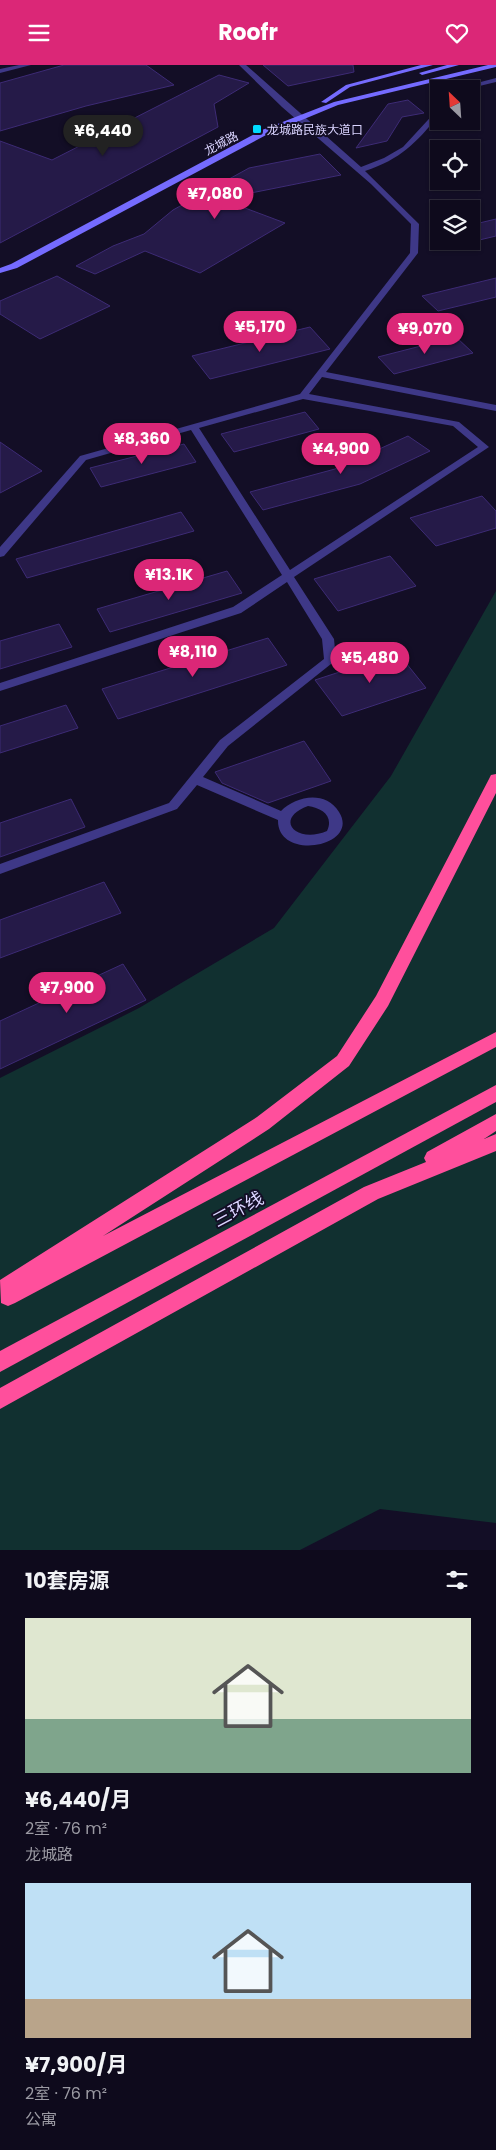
<!DOCTYPE html>
<html lang="zh">
<meta charset="utf-8">
<style>
body{margin:0;font-family:Poppins,"Noto Sans SC",sans-serif;background:#1c1829;color:#f1f3f6;height:100vh;display:flex;flex-direction:column;font-size:19px;white-space:nowrap}
*{box-sizing:border-box;margin:0}
p{font-size:16px;color:#9b9aa3}
.icon{flex:none;width:28px;height:28px;fill:none;stroke:currentColor;stroke-width:2;stroke-linecap:round;stroke-linejoin:round}
.map{position:relative;height:1485px;overflow:hidden}
.drawer{display:flex;flex-direction:column;background:#0e0a1c;flex:1}
.drawer>*{flex:none}
.needle{width:32px;rotate:335deg}
.buttons{position:absolute;left:430px;top:15px;display:grid;gap:10px}
.buttons a{display:grid;place-items:center;width:50px;height:50px;border-radius:0px;background:#0e0a1c;box-shadow:0 1px 4px #0004,0 0 0 1px #2e2b3b;font-size:25px}
.price{position:absolute;translate:-50% -42px;padding:0 11px;border-radius:18px;background:#db2777;color:#fff;font-size:16px;line-height:32px;filter:drop-shadow(0 1px 2px #0008)}
.price::after{content:'';position:absolute;left:50%;top:30px;width:15px;height:11px;margin-left:-8px;background:inherit;clip-path:polygon(0 0,100% 0,50% 100%)}
.price.selected{background:#222;color:#fff}
ul{padding:0;list-style:none}
li{display:grid;align-content:center;gap:10px;height:265px;padding:0 25px}
li span{display:grid;place-items:center;height:155px;border-radius:0px;color:#555}
li>.icon{margin-inline-start:auto}
span .icon{width:90px;height:90px;fill:#fffc;stroke-width:1}
li b{font-size:21px}
h2{display:flex;justify-content:space-between;align-items:center;height:60px;padding:0 25px;font-size:21px}
header{display:flex;justify-content:space-between;align-items:center;height:65px;padding:0 25px;background:#db2777;color:#fff;font-size:22px;font-weight:700}
.map>svg:first-child{display:block}
.green{fill:#113030}
.building{fill:#251a48;stroke:#3d2b75}
.lines{fill:none;stroke-linecap:round;stroke-linejoin:round}
.street{fill:#3e3887;fill-rule:evenodd}
.secondary{fill:#756bff;fill-rule:evenodd}
.highway{fill:#ff4f9c;fill-rule:evenodd}
.poi-dot{fill:#00daff;stroke:#130e26;stroke-width:2}
.labels{text-anchor:middle;dominant-baseline:central;stroke-width:4;stroke-linejoin:round;paint-order:stroke}
.far-poi-label{font-size:12px;fill:#dad4ff;stroke:#130e26;text-anchor:start}
.far-street-label{font-size:12px;fill:#dad4ff;stroke:#130e26}
.near-street-label{font-size:18px;fill:#dad4ff;stroke:#130e26}
</style>
<header><svg class="icon" aria-label="menu" viewBox="0 0 24 24"><path d="M4 6h16M4 12h16M4 18h16"/></svg>Roofr<svg class="icon" aria-label="heart" viewBox="0 0 24 24"><path d="M12 20l-8-8c-3-5 5-10 8-4 3-6 11-1 8 4z"/></svg></header>
<div class="map">
<svg width="496" height="1485" viewBox="0 0 496 1485">
<rect width="100%" height="100%" fill="#130e26"/>
<path class="green" d="M496 526V1458L380 1444 300 1485H0V1013L139 943 274 863 391 711Z"/>
<g class="building">
<path d="M64 0H146L174 20 86 41 0 66V18Z"/>
<path d="M263 0H353L354 7 288 21Z"/>
<path d="M219 10 249 18 214 39 218 62 0 178V76L52 95Z"/>
<path d="M408 35 424 48 402 52 387 76 356 83 388 39Z"/>
<path d="M320 89 341 110 221 134 285 158 200 208 145 186 95 209 76 201 113 181 144 169 173 145 249 103Z"/>
<path d="M496 154V171L471 177V160Z"/>
<path d="M57 211 110 241 40 274 0 249V236Z"/>
<path d="M496 213V232L438 246 422 231Z"/>
<path d="M310 262 330 284 210 314 192 291Z"/>
<path d="M456 272 473 288 394 309 378 292Z"/>
<path d="M305 347 319 364 234 387 221 369Z"/>
<path d="M408 371 430 386 360 419 263 445 250 427 335 404Z"/>
<path d="M0 377 42 406 0 428Z"/>
<path d="M184 379 196 397 101 422 90 403Z"/>
<path d="M482 431 496 446V463L436 481 410 453Z"/>
<path d="M181 447 194 466 27 513 16 494Z"/>
<path d="M390 491 416 521 338 546 314 514Z"/>
<path d="M227 506 242 528 110 567 97 544Z"/>
<path d="M59 559 72 582 0 604V576Z"/>
<path d="M268 573 287 600 118 654 102 624Z"/>
<path d="M398 588 426 623 342 651 315 615Z"/>
<path d="M66 640 78 663 0 688V661Z"/>
<path d="M304 676 331 716 268 738 222 718 215 707Z"/>
<path d="M71 734 85 762 0 792V758Z"/>
<path d="M104 817 121 848 0 893V855Z"/>
<path d="M123 899 146 935 0 1004V956Z"/>
</g>
<g class="lines">
<g class="street">
<path d="M19 0H31L0 8V4Z"/>
<path d="M239 0H246L361 102 384 93 403 82 439 43V50C416 78 401 94 365 106L419 159 418 188 326 307 496 340V346L322 312 309 329 459 357 489 382 294 512 334 574 336 595 228 681 203 712 281 746C296 731 325 725 339 747 361 782 277 797 278 755L197 720 177 744 0 809V799L169 738 220 675 324 594 322 574 287 517 241 548 0 626V618L233 542 282 510 191 365 86 395 4 491 0 492V482L80 391 300 329 410 188 411 159 371 119 282 42ZM303 334 453 361 478 382 290 505 199 363ZM308 741C322 743 334 751 327 766 296 779 273 754 308 741Z"/>
<path d="M496 13V17L467 24H454Z"/>
</g>
<g class="secondary">
<path d="M421 0H433L350 22 326 38 321 37 346 20Z"/>
<path d="M447 0H459L422 10 419 8Z"/>
<path d="M488 0H496V2L338 40 268 69 17 203 0 208V203L11 199 262 65 334 37Z"/>
</g>
<g class="highway">
<path d="M496 709V728L388 941 349 1001 269 1064 103 1171 496 967V982L15 1238 8 1241 1 1238 0 1215 257 1052 337 991 376 931 489 714 491 710Z"/>
<path d="M496 1020V1037L0 1307V1286Z"/>
<path d="M496 1049V1066L484 1074 496 1069V1086L378 1134 0 1344V1323L364 1122 426 1097 424 1093 427 1087Z"/>
</g>
</g>
<rect class="poi-dot" x="252" y="59" width="10" height="10" rx="2.5"/>
<g class="labels">
<g class="far-poi-label">
<text x="267" y="64">龙城路民族大道口</text>
</g>
<g class="far-street-label">
<text transform="translate(221 78) rotate(-28)">龙城路</text>
</g>
<g class="near-street-label">
<text transform="translate(238 1144) rotate(-28)">三环线</text>
</g>
</g>
</svg>
<div class="buttons">
<a><svg class="needle" viewBox="-14 -14 28 28"><path d="M0-13l5 13h-10z" fill="#e53935"/><path d="M0 13l5-13h-10z" fill="#9b9aa3"/></svg></a>
<a><svg class="icon" aria-label="locate" viewBox="0 0 24 24"><circle cx="12" cy="12" r="6"/><path d="M12 2v4M12 18v4M2 12h4M18 12h4"/></svg></a>
<a><svg class="icon" aria-label="layers" viewBox="0 0 24 24"><path d="M12 4l9 5-9 5-9-5zM3 14l9 5 9-5"/></svg></a>
</div>
<b class="price selected" style="left:103px;top:92px">¥6,440</b>
<b class="price" style="left:215px;top:155px">¥7,080</b>
<b class="price" style="left:260px;top:288px">¥5,170</b>
<b class="price" style="left:425px;top:290px">¥9,070</b>
<b class="price" style="left:142px;top:400px">¥8,360</b>
<b class="price" style="left:341px;top:410px">¥4,900</b>
<b class="price" style="left:169px;top:536px">¥13.1K</b>
<b class="price" style="left:193px;top:613px">¥8,110</b>
<b class="price" style="left:370px;top:619px">¥5,480</b>
<b class="price" style="left:67px;top:949px">¥7,900</b>
</div>
<section class="drawer">
<h2>10套房源<svg class="icon" aria-label="filters" viewBox="0 0 24 24"><path d="M4 7h16M4 17h16"/><circle cx="9" cy="7" r="2"/><circle cx="15" cy="17" r="2"/></svg></h2>
<ul>
<li><span style="background:linear-gradient(#dfe7d0 65%,#7fa58c 0)"><svg class="icon" aria-label="home" viewBox="0 0 24 24"><path d="M3 11l9-7 9 7M6 9v11h12V9"/></svg></span><div><b>¥6,440/月</b><p>2室 · 76 m²</p><p>龙城路</p></div></li>
<li><span style="background:linear-gradient(#bfe0f5 75%,#b9a48a 0)"><svg class="icon" aria-label="home" viewBox="0 0 24 24"><path d="M3 11l9-7 9 7M6 9v11h12V9"/></svg></span><div><b>¥7,900/月</b><p>2室 · 76 m²</p><p>公寓</p></div></li>
</ul>
</section>
